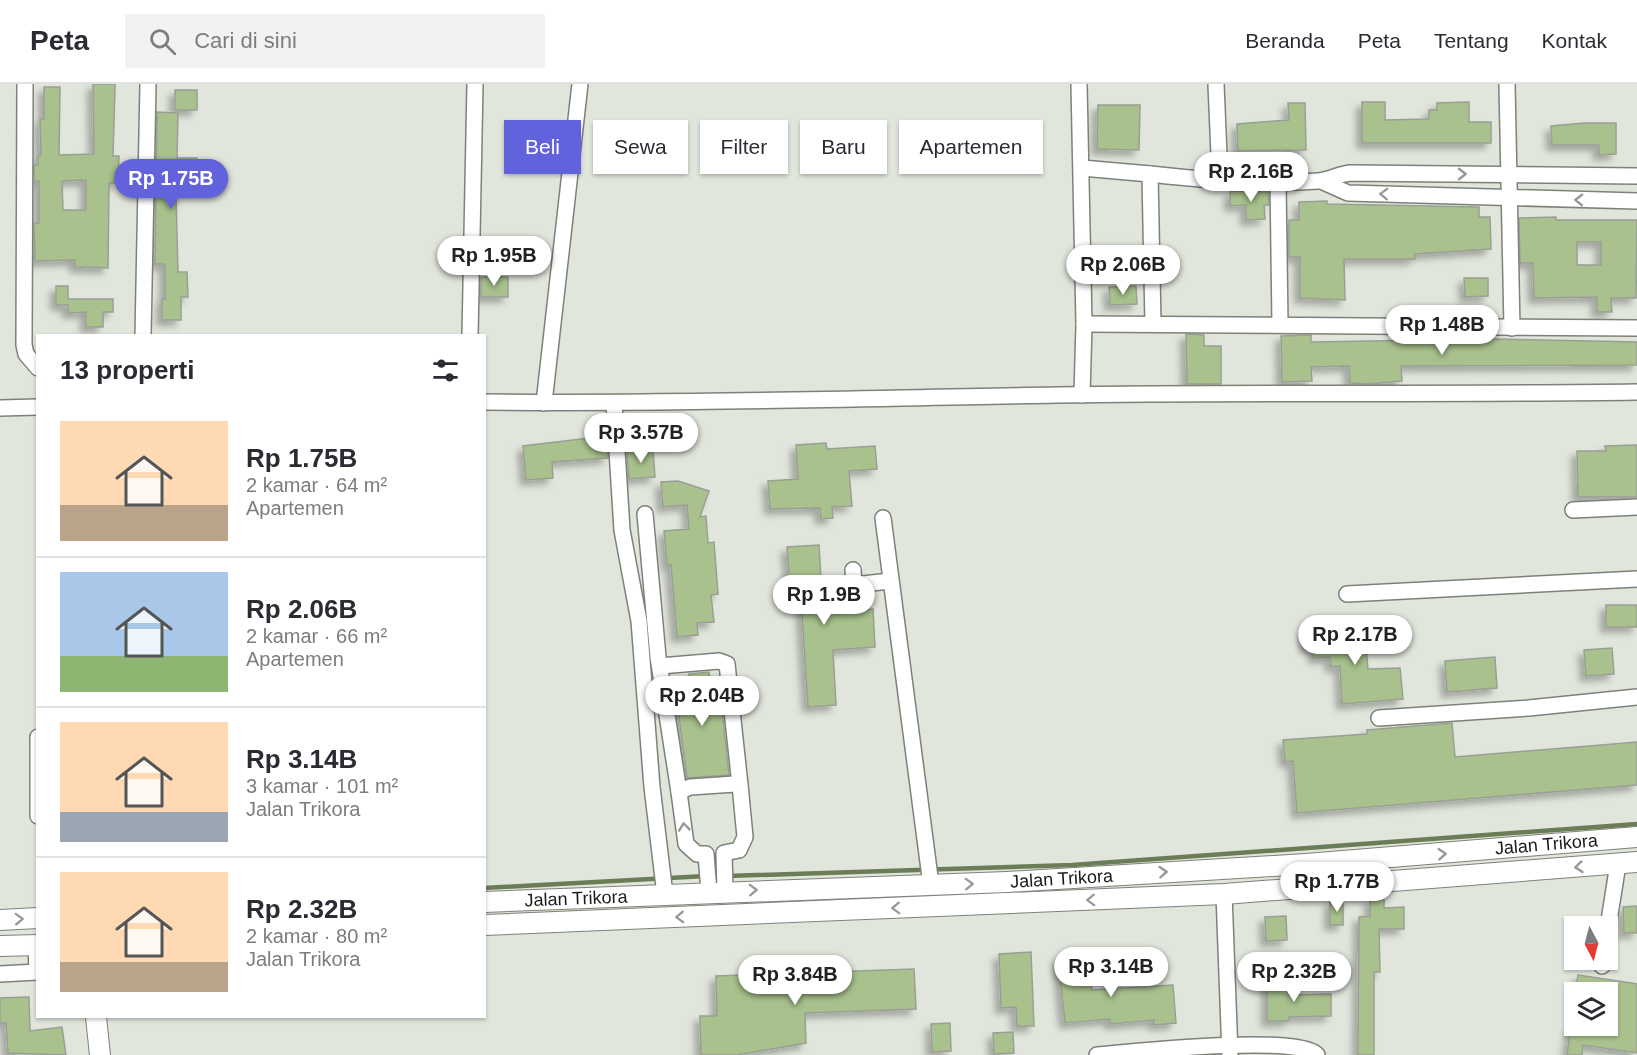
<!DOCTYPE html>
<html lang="id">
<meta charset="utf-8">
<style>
body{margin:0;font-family:Helvetica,sans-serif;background:#f2f2f3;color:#2b2b33;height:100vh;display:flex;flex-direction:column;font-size:22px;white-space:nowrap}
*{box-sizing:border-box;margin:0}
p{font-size:20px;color:#7c7c81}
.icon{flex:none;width:33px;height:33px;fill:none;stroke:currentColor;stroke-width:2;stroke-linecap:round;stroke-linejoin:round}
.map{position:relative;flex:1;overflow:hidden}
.details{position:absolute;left:36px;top:250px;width:450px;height:684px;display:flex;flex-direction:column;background:#fff;border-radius:0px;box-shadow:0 2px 4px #0004}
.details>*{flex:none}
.hud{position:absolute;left:504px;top:36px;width:570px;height:54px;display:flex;gap:12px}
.needle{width:39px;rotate:173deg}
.tools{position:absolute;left:1564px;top:832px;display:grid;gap:12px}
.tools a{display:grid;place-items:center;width:54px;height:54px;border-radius:0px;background:#fff;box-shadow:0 2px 4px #0004;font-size:30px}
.price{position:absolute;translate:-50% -51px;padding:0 14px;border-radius:21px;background:#fff;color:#222;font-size:20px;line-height:39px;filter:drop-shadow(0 2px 3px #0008)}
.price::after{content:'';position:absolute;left:50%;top:36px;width:18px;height:14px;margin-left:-9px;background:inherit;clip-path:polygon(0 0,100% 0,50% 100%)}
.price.on{background:#6263dc;color:#fff}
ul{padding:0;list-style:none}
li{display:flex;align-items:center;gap:18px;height:150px;padding:0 24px}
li+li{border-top:2px solid #e1e1e2}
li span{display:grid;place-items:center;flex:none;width:168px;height:120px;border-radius:0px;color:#555}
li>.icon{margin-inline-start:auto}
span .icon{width:72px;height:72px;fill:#fffc;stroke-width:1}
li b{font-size:26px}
h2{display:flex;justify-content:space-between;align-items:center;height:72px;padding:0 24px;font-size:26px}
.chip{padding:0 21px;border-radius:0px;background:#fff;box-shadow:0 2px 4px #0004;font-size:21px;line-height:54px}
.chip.on{background:#6263dc;color:#fff}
header{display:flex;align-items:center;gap:36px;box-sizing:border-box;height:84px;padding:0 30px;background:#fff;border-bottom:2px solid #e1e1e2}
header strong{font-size:28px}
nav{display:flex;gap:33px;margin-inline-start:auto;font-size:21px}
.search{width:420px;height:54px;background:#f2f2f3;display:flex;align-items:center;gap:15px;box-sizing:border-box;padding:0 21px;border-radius:0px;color:#7c7c81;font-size:22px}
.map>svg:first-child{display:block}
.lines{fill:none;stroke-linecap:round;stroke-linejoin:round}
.stream{stroke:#6b7c57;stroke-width:4.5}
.building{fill:#a9c28d;stroke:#9a9f95;stroke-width:1.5;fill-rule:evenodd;filter:url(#shadow)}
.minor-casing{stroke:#7d8278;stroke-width:18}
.major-casing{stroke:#7d8278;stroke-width:22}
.minor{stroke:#fff;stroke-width:15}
.major{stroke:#fff;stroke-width:20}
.oneway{stroke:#989897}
.labels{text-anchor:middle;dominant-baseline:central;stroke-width:4.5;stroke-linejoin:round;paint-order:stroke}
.street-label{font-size:18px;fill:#1a1b18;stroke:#fff}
</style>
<header>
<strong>Peta</strong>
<div class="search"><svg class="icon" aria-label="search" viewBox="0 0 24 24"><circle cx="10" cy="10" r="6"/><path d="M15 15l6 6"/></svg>Cari di sini</div>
<nav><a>Beranda</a><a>Peta</a><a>Tentang</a><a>Kontak</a></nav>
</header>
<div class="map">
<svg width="1637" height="971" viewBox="0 0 1637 971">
<defs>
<filter id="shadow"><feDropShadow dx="-5.5" dy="5.5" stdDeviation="3" flood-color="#0004"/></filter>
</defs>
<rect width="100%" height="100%" fill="#e1e6dc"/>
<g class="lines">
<g class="stream">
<path d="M727 792 1072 781 1637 740"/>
<path d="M484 804 706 792"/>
</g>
</g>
<g class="building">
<path d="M93 0H115V4L113 72H119L118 99H109L108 184 75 183V176L35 177 34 139H39V97H34V81H38V71H41L40 35H44V3H60L59 71 94 70ZM86 96V126H63L62 97Z"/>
<rect x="175" y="6" width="22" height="20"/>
<path d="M1362 18H1385V36L1429 35V26H1437V19L1469 18V38H1491V59H1362Z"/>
<path d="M1288 19H1305L1306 66 1238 67 1237 40 1289 36Z"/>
<path d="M1098 21H1140L1139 66 1097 65Z"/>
<path d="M157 28 178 29 177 74H197V103H178V113H176L178 188H187L188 213H181V236H162V215H165V180H155Z"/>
<path d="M1585 39H1616V70L1599 71V61H1552L1551 42Z"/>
<path d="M1230 107 1268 108 1269 121H1264L1265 135 1246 136V121L1230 122Z"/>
<path d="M1327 117V120L1479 123V133H1490L1491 165 1415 170V175H1344L1345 216 1300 214V173H1289V136H1299V118Z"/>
<path d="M1556 133V136H1637L1636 214H1611L1612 228H1597V213L1534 214 1533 179H1520L1519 134ZM1577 158H1601V181H1577Z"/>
<rect x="481" y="193" width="27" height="20"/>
<path d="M1464 194H1488V212L1465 213Z"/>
<path d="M56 202H68V215H113V228H103V243H86V228L68 229V221H56Z"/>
<path d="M1136 202 1137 220 1110 221 1109 203Z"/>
<path d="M1186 250 1204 251V262H1221V300H1187Z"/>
<path d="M1311 251V258L1495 255 1637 258V281L1401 282 1402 297 1367 300 1350 299 1349 282 1311 283 1312 297 1282 298 1281 252Z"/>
<path d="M606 352 608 374 552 378 553 394 526 396 523 362Z"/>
<path d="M826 359 827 365 875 362 877 385 849 387 852 422 832 423 833 434 821 435 820 424 770 425 768 397 798 395 796 361Z"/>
<path d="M1637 361V413H1578L1577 367H1606L1605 362Z"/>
<path d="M653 366 655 393 629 395 627 368Z"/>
<path d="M678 397 709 407 700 433 706 432 708 459 714 458 718 510 711 511 714 538 697 539 698 551 677 553 671 481H667L664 447 689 445 687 421 663 423 661 398Z"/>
<path d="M819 461 823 528 873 525 875 563 833 566 836 621 808 623 801 514 791 515 787 463Z"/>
<rect x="1606" y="521" width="31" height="22"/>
<path d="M1364 542 1368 585 1400 584 1403 615 1342 620 1340 582 1331 583 1330 573 1314 574 1313 563 1306 564 1305 547Z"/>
<path d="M1612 564 1614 590 1586 592 1584 566Z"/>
<path d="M1495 573 1497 604 1447 608 1445 577Z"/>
<path d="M709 588 710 598H719L729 691 687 694 675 601 690 600 689 590Z"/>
<path d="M1452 639 1455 673 1637 658V701L1297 729 1293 677 1285 678 1283 656 1367 650V646Z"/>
<path d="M1370 815H1384V824L1404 823V845H1379L1380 888H1374V971H1358L1359 833 1370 832Z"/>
<rect x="1330" y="817" width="13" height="24"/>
<path d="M1637 822V849H1624L1623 823Z"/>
<path d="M1286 832 1287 856 1266 857 1265 833Z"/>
<path d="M1031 868 1034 942H1017L1016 923 1001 924 999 870Z"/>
<path d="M1088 872 1092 906 1173 901 1176 939 1154 941V936L1110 940V935L1065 939 1058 874Z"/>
<path d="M914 885 916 925 805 929 806 959 737 971H701L700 932H717L716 892Z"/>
<path d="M1578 891 1637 900V969L1583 961 1582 971H1567L1571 942H1608V909H1575Z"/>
<path d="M1288 894V911L1331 910V932L1289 933V937H1267V895Z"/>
<path d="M29 913 30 947 62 943 66 971 8 969 6 939H0V914Z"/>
<path d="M950 939 951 967 932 968 931 940Z"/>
<path d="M1013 948 1014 969 994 970 993 949Z"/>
</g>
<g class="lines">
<defs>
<g id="minor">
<path d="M25 0 24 261 26 270 38 284"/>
<path d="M1079 0 1084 240 1082 311"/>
<path d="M1216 0 1220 95"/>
<path d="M1507 0 1512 244"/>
<path d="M1082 84 1150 90"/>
<path d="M1278 97 1280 240"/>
<path d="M1321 97 1348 109 1637 117"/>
<path d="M1084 240 1637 244"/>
<path d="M1153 240 1150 90C1203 96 1265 101 1318 97 1329 96 1339 90 1350 89L1637 92"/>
<path d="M143 252 148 0"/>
<path d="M470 252 475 0"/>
<path d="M484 318C676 320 867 314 1058 311 1251 308 1444 311 1637 308"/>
<path d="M544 319 580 0"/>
<path d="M614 319 622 446 639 537 652 703 665 811"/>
<path d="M0 324 38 323"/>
<path d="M1573 426 1637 423"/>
<path d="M645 430 658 573 679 708"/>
<path d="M883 434 931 801"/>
<path d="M853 486 854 501 890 497"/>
<path d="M1347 510 1637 495"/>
<path d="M660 582 719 577 727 580 740 701"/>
<path d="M1379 634 1529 624 1637 613"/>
<path d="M38 653V732"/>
<path d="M709 808 706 770H697L686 760 679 708 690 703 735 700 740 701 745 753 739 766 724 769 725 807"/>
<path d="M1224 810 1230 971"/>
<path d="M1608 843 1618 780"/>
<path d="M1602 882 1603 876"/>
<path d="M0 890 37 888 36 861"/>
<path d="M1097 971C1130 968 1300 950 1317 971"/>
</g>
<g id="major">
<path id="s1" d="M484 818 1007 798 1306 780 1637 753"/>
<path d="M0 836 38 834"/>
<path d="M484 841 1224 810 1637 778"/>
<path d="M0 862 38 861"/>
<path d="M96 933 100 971"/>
</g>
</defs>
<use href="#minor" class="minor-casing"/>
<use href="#major" class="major-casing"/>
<use href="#minor" class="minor"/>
<use href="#major" class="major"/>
</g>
<defs><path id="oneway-chevron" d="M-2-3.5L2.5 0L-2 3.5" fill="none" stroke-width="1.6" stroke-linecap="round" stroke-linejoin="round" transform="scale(1.5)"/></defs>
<g class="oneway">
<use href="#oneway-chevron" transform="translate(1462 90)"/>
<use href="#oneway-chevron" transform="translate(1384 110) rotate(-178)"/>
<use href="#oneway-chevron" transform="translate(1579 116) rotate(-179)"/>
<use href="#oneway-chevron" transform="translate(684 743) rotate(-96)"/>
<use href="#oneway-chevron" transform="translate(1442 770) rotate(-4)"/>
<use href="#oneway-chevron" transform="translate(1579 783) rotate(174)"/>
<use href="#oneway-chevron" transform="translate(1163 788) rotate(-4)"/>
<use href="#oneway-chevron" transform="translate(969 800) rotate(-2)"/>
<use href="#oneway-chevron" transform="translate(753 806) rotate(-2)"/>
<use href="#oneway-chevron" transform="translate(1091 816) rotate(178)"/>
<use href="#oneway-chevron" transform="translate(896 824) rotate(178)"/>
<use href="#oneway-chevron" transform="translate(680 833) rotate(178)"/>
<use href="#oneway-chevron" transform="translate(19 835) rotate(-2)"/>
</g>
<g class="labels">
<g class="street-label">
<text stroke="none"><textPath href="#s1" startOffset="1064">Jalan Trikora</textPath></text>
<text stroke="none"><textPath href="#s1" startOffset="578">Jalan Trikora</textPath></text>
<text stroke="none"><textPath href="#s1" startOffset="92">Jalan Trikora</textPath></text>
</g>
</g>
</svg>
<div class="tools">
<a><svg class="needle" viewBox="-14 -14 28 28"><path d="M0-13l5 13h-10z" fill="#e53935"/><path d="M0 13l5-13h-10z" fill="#7c7c81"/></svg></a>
<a><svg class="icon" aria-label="layers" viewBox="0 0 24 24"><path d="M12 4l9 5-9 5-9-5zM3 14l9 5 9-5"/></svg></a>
</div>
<b class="price" style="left:1251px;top:119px">Rp 2.16B</b>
<b class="price on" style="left:171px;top:126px">Rp 1.75B</b>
<b class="price" style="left:494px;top:203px">Rp 1.95B</b>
<b class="price" style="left:1123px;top:212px">Rp 2.06B</b>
<b class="price" style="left:1442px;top:272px">Rp 1.48B</b>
<b class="price" style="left:641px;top:380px">Rp 3.57B</b>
<b class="price" style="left:824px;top:542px">Rp 1.9B</b>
<b class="price" style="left:1355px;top:582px">Rp 2.17B</b>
<b class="price" style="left:702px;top:643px">Rp 2.04B</b>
<b class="price" style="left:1337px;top:829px">Rp 1.77B</b>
<b class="price" style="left:1111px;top:914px">Rp 3.14B</b>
<b class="price" style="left:1294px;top:919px">Rp 2.32B</b>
<b class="price" style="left:795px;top:922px">Rp 3.84B</b>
<div class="hud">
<a class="chip on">Beli</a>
<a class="chip">Sewa</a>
<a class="chip">Filter</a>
<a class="chip">Baru</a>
<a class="chip">Apartemen</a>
</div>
<section class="details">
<h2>13 properti<svg class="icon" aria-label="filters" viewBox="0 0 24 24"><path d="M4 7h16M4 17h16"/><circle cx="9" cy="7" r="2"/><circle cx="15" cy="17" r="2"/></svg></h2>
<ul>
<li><span style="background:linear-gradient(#ffd9b3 70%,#b9a48a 0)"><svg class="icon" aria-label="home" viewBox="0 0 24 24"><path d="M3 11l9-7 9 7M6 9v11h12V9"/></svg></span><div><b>Rp 1.75B</b><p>2 kamar · 64 m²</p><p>Apartemen</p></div></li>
<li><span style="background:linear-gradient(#a9c7e8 70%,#8fb573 0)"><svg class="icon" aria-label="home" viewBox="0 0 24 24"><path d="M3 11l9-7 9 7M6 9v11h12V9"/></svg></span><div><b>Rp 2.06B</b><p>2 kamar · 66 m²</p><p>Apartemen</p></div></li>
<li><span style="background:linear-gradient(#ffd9b3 75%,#9aa5b1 0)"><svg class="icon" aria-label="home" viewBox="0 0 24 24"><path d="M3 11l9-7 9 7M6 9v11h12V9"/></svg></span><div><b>Rp 3.14B</b><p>3 kamar · 101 m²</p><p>Jalan Trikora</p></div></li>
<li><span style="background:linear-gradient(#ffd9b3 75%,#b9a48a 0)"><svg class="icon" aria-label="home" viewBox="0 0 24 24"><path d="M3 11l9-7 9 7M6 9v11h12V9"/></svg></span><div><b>Rp 2.32B</b><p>2 kamar · 80 m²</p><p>Jalan Trikora</p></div></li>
</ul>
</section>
</div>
